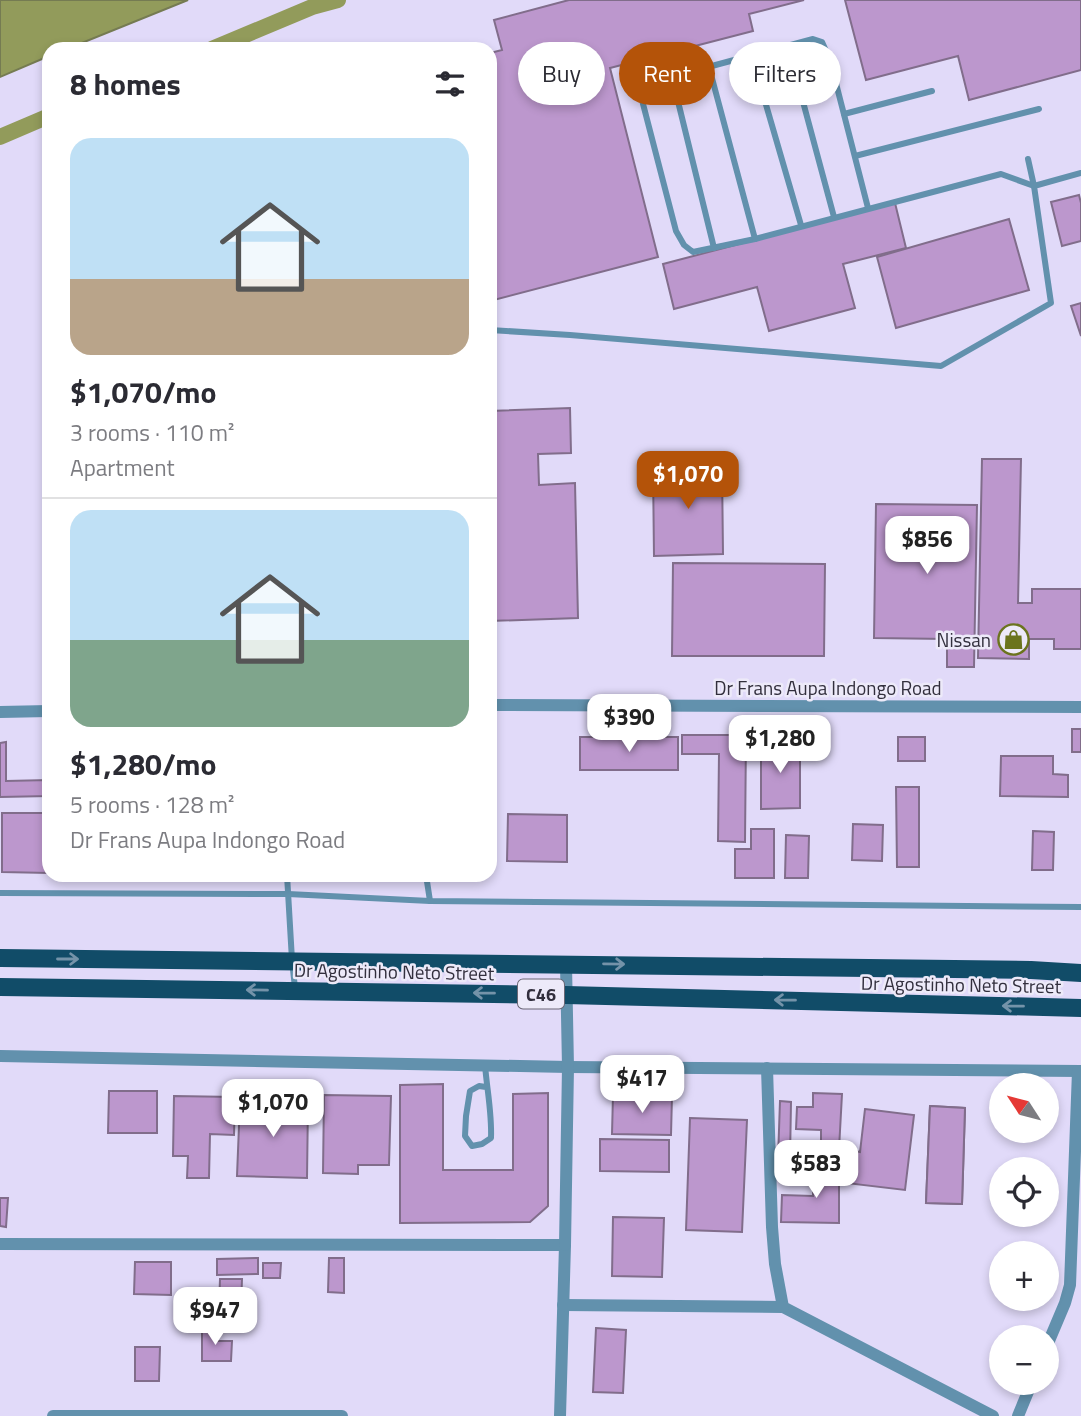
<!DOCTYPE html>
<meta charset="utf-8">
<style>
body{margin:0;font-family:"Titillium Web",sans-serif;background:#f2f2f3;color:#2b2b33;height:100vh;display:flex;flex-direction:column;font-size:26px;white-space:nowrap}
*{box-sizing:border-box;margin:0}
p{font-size:23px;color:#7c7c81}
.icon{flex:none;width:38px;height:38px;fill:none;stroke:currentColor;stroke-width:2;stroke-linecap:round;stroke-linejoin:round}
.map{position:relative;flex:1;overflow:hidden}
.panel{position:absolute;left:42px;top:42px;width:455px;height:840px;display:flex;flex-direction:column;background:#fff;border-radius:21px;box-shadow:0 4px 10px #0003}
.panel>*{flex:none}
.hud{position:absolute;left:518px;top:42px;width:457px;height:63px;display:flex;gap:14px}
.needle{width:46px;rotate:306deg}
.controls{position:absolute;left:989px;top:1073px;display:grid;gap:14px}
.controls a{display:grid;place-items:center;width:70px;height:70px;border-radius:50%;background:#fff;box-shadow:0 4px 10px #0003;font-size:35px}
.price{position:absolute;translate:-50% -60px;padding:0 16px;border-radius:14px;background:#fff;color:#222;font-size:23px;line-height:46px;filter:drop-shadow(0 2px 4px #0008)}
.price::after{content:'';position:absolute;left:50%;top:42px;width:21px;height:16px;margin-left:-10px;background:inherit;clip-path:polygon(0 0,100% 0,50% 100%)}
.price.active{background:#b45309;color:#fff}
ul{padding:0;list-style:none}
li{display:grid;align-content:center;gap:14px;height:371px;padding:0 28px}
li+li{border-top:2px solid #e1e1e2}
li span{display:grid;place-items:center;height:217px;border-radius:21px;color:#555}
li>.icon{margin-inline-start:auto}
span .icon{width:126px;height:126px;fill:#fffc;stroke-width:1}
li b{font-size:30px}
h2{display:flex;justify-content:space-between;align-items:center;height:84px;padding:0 28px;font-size:30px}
.pill{padding:0 24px;border-radius:32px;background:#fff;box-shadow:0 4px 10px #0003;font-size:24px;line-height:63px}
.pill.active{background:#b45309;color:#fff}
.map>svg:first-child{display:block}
.water{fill:#929b5b;stroke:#757b52;stroke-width:2}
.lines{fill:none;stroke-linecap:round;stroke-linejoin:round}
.canal{stroke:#929b5b;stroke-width:16}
.building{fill:#bc97cd;stroke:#816d8b;stroke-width:2}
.service{stroke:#6291ad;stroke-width:6}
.minor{stroke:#6291ad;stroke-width:12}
.primary{stroke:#114c68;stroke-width:18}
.oneway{stroke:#7493a9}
.labels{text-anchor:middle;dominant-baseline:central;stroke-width:5;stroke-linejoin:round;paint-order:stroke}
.shield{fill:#edeaf9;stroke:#6a6775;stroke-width:2}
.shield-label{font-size:18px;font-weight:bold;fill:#322f3d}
.poi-label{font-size:19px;fill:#322f3d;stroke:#edeaf9;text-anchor:end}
.street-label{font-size:19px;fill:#322f3d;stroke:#edeaf9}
</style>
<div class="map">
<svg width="1081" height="1416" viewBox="0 0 1081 1416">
<rect width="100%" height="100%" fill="#e1daf9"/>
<path class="water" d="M0 0H188L67 49H49V56L0 77Z"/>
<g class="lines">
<g class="canal">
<path d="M212 49 312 7 338 0"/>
<path d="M0 137 49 116"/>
</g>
</g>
<g class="building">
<path d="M569 0H804L749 14 753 31 610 68 658 257 490 301V53L502 50 494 20Z"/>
<path d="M845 0H1081V70L969 100 958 56 866 80Z"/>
<path d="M1079 195 1081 203V241L1062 246 1051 202Z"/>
<path d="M895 203 906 248 843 264 855 308 769 331 757 287 674 309 663 264Z"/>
<path d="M1009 219 1029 290 896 328 877 257Z"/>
<path d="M1081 303V336L1071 306Z"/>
<path d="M570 408 571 453 538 454 539 485 575 483 578 618 490 621V411Z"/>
<path d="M982 459H1021L1018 603H1032V589H1081V649H1054V639H1029V659L978 658Z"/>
<path d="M722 467 723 554 654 556 653 468Z"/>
<path d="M876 504 977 505 974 667H947V639L874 638Z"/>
<path d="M673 563 825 564 824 656H672Z"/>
<rect x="1072" y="729" width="9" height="23"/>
<path d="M682 735H746L745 842 718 841 719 754H682Z"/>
<rect x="580" y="737" width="98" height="33"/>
<rect x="898" y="737" width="27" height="24"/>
<path d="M6 742V781L49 780V796L0 797V743Z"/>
<path d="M761 742H800V808L761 809Z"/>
<path d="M1001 756H1053V774L1068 775V797L1000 796Z"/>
<path d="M896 787H919V867H897Z"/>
<path d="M2 813H49V873L2 872Z"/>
<path d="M508 814 567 815V862L507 861Z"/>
<path d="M853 824 883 825 882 861 852 860Z"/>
<path d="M751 829H774V878H735V849H751Z"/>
<path d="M1033 831 1054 832 1053 870H1032Z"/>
<path d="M786 835 809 836 808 878H785Z"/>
<path d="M443 1084V1170H513V1094L548 1093V1206L530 1222 400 1223V1085Z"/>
<path d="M109 1091H157V1133H108Z"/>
<path d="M813 1093 842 1094 839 1149H821V1130L796 1129 797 1107H813Z"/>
<path d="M324 1095 391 1096 389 1165H358V1174L323 1173Z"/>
<path d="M613 1095 672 1096 671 1135 612 1134Z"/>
<path d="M174 1096 235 1097 234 1135 210 1134 209 1178H187L188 1156H173Z"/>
<path d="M240 1101 308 1102 307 1178 237 1176Z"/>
<path d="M780 1101 791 1102 790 1159H778Z"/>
<path d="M930 1106 965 1108 962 1204 926 1203Z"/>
<path d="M930 1106 965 1108 962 1204 926 1203Z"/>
<path d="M865 1109 914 1115 905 1190 846 1183 850 1150 860 1152Z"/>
<path d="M690 1118 747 1120 742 1232 686 1230Z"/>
<path d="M600 1139 669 1140V1172L600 1171Z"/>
<path d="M813 1166H839V1223L781 1222 782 1195 813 1196Z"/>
<path d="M0 1198H8L6 1227 0 1226Z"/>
<path d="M613 1217 664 1218 662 1277 612 1276Z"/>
<path d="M258 1258V1274L217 1275V1259Z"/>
<path d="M329 1258H344V1293L328 1292Z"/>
<path d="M135 1262H171V1295L134 1294Z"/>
<path d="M263 1263H281L280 1278H263Z"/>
<path d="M220 1279H242L241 1308H219Z"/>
<path d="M202 1328H217V1341H232L231 1361H202Z"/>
<path d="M596 1328 626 1330 623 1393 593 1392Z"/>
<path d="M135 1347H160L159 1381H135Z"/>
</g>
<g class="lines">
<g class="service">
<path d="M788 46 834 217"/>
<path d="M749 56 656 81 644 91 642 100 676 231 684 245 693 252 755 239 1001 174 1034 186"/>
<path d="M709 67 755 239"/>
<path d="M672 77 714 248"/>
<path d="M844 114 932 91"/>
<path d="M855 156 1039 109"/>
<path d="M1028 159 1034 186"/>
<path d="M801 225 755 67 749 56 813 39 822 42 830 60 868 208"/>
<path d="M490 330 570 335 941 366 1051 303 1034 186 1081 173"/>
<path d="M287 875 292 960 295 988"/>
<path d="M426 875 430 901"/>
<path d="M0 893 288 894 430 901 1081 907"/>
<path d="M485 1065C487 1090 492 1113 491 1138L482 1144 472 1146 465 1136 466 1116 470 1091 479 1086 486 1087"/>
</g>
<g class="minor">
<path d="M490 705 1081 707"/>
<path d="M0 712 49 711"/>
<path d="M0 1056 568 1067 1081 1071"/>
<path d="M767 1068 772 1227 775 1264 783 1307 993 1416"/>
<path d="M0 1244 565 1245 560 1416"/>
<path d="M565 1245 568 1067 566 964"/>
<path d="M563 1305 783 1307"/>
<path d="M1046 1348 1065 1303 1070 1285 1078 1071"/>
<path d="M53 1416H342"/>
<path d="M1018 1416 1032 1382"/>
</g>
<g class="primary">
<path d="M0 958 1031 970 1081 973"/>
<path d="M0 987 566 995 1081 1008"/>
</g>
</g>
<defs><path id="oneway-shaft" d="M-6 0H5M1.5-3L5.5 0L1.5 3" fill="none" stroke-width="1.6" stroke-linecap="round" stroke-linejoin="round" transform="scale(1.75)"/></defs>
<g class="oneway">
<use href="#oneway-shaft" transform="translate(68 959)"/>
<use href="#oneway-shaft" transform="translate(614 964) rotate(1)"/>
<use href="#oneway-shaft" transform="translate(257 990) rotate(-179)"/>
<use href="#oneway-shaft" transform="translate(484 993) rotate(-179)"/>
<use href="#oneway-shaft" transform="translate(785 1000) rotate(-179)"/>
<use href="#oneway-shaft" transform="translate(1013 1006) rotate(-179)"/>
</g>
<defs>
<symbol id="shop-ring" viewBox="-11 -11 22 22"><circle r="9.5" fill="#edeaf9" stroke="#6b741d" stroke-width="1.5"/><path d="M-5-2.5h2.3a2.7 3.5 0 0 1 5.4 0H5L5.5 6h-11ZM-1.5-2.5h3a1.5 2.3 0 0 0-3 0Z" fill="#6b741d"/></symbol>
</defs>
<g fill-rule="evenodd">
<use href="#shop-ring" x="996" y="622" width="35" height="35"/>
</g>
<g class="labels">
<rect class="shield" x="518" y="979.5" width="46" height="29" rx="5"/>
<g class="shield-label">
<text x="541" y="994">C46</text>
</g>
<g class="poi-label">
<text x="991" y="639">Nissan</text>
</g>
<g class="street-label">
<text x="828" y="687">Dr Frans Aupa Indongo Road</text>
<text transform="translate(394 971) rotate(1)">Dr Agostinho Neto Street</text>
<text transform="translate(961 984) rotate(1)">Dr Agostinho Neto Street</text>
</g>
</g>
</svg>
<div class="controls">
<a><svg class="needle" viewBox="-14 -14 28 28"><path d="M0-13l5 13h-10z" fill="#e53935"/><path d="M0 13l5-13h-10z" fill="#7c7c81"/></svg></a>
<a><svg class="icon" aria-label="locate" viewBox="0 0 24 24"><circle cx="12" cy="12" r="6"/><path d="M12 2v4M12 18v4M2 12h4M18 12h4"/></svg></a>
<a>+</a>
<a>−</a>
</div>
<b class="price active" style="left:688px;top:511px">$1,070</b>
<b class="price" style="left:927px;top:576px">$856</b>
<b class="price" style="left:629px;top:754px">$390</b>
<b class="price" style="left:780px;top:775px">$1,280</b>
<b class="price" style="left:642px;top:1115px">$417</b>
<b class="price" style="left:273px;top:1139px">$1,070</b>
<b class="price" style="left:816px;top:1200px">$583</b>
<b class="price" style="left:215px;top:1347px">$947</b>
<div class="hud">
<a class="pill">Buy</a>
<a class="pill active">Rent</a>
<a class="pill">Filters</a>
</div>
<section class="panel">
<h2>8 homes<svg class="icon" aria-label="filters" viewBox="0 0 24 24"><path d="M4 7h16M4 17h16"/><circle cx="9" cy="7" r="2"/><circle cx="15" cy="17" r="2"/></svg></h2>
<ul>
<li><span style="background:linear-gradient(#bfe0f5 65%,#b9a48a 0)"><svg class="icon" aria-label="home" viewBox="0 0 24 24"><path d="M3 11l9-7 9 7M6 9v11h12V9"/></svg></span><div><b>$1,070/mo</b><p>3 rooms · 110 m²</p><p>Apartment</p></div></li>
<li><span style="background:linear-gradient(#bfe0f5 60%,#7fa58c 0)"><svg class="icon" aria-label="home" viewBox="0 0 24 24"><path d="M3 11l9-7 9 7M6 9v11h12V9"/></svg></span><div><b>$1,280/mo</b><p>5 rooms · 128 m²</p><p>Dr Frans Aupa Indongo Road</p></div></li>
</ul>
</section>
</div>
